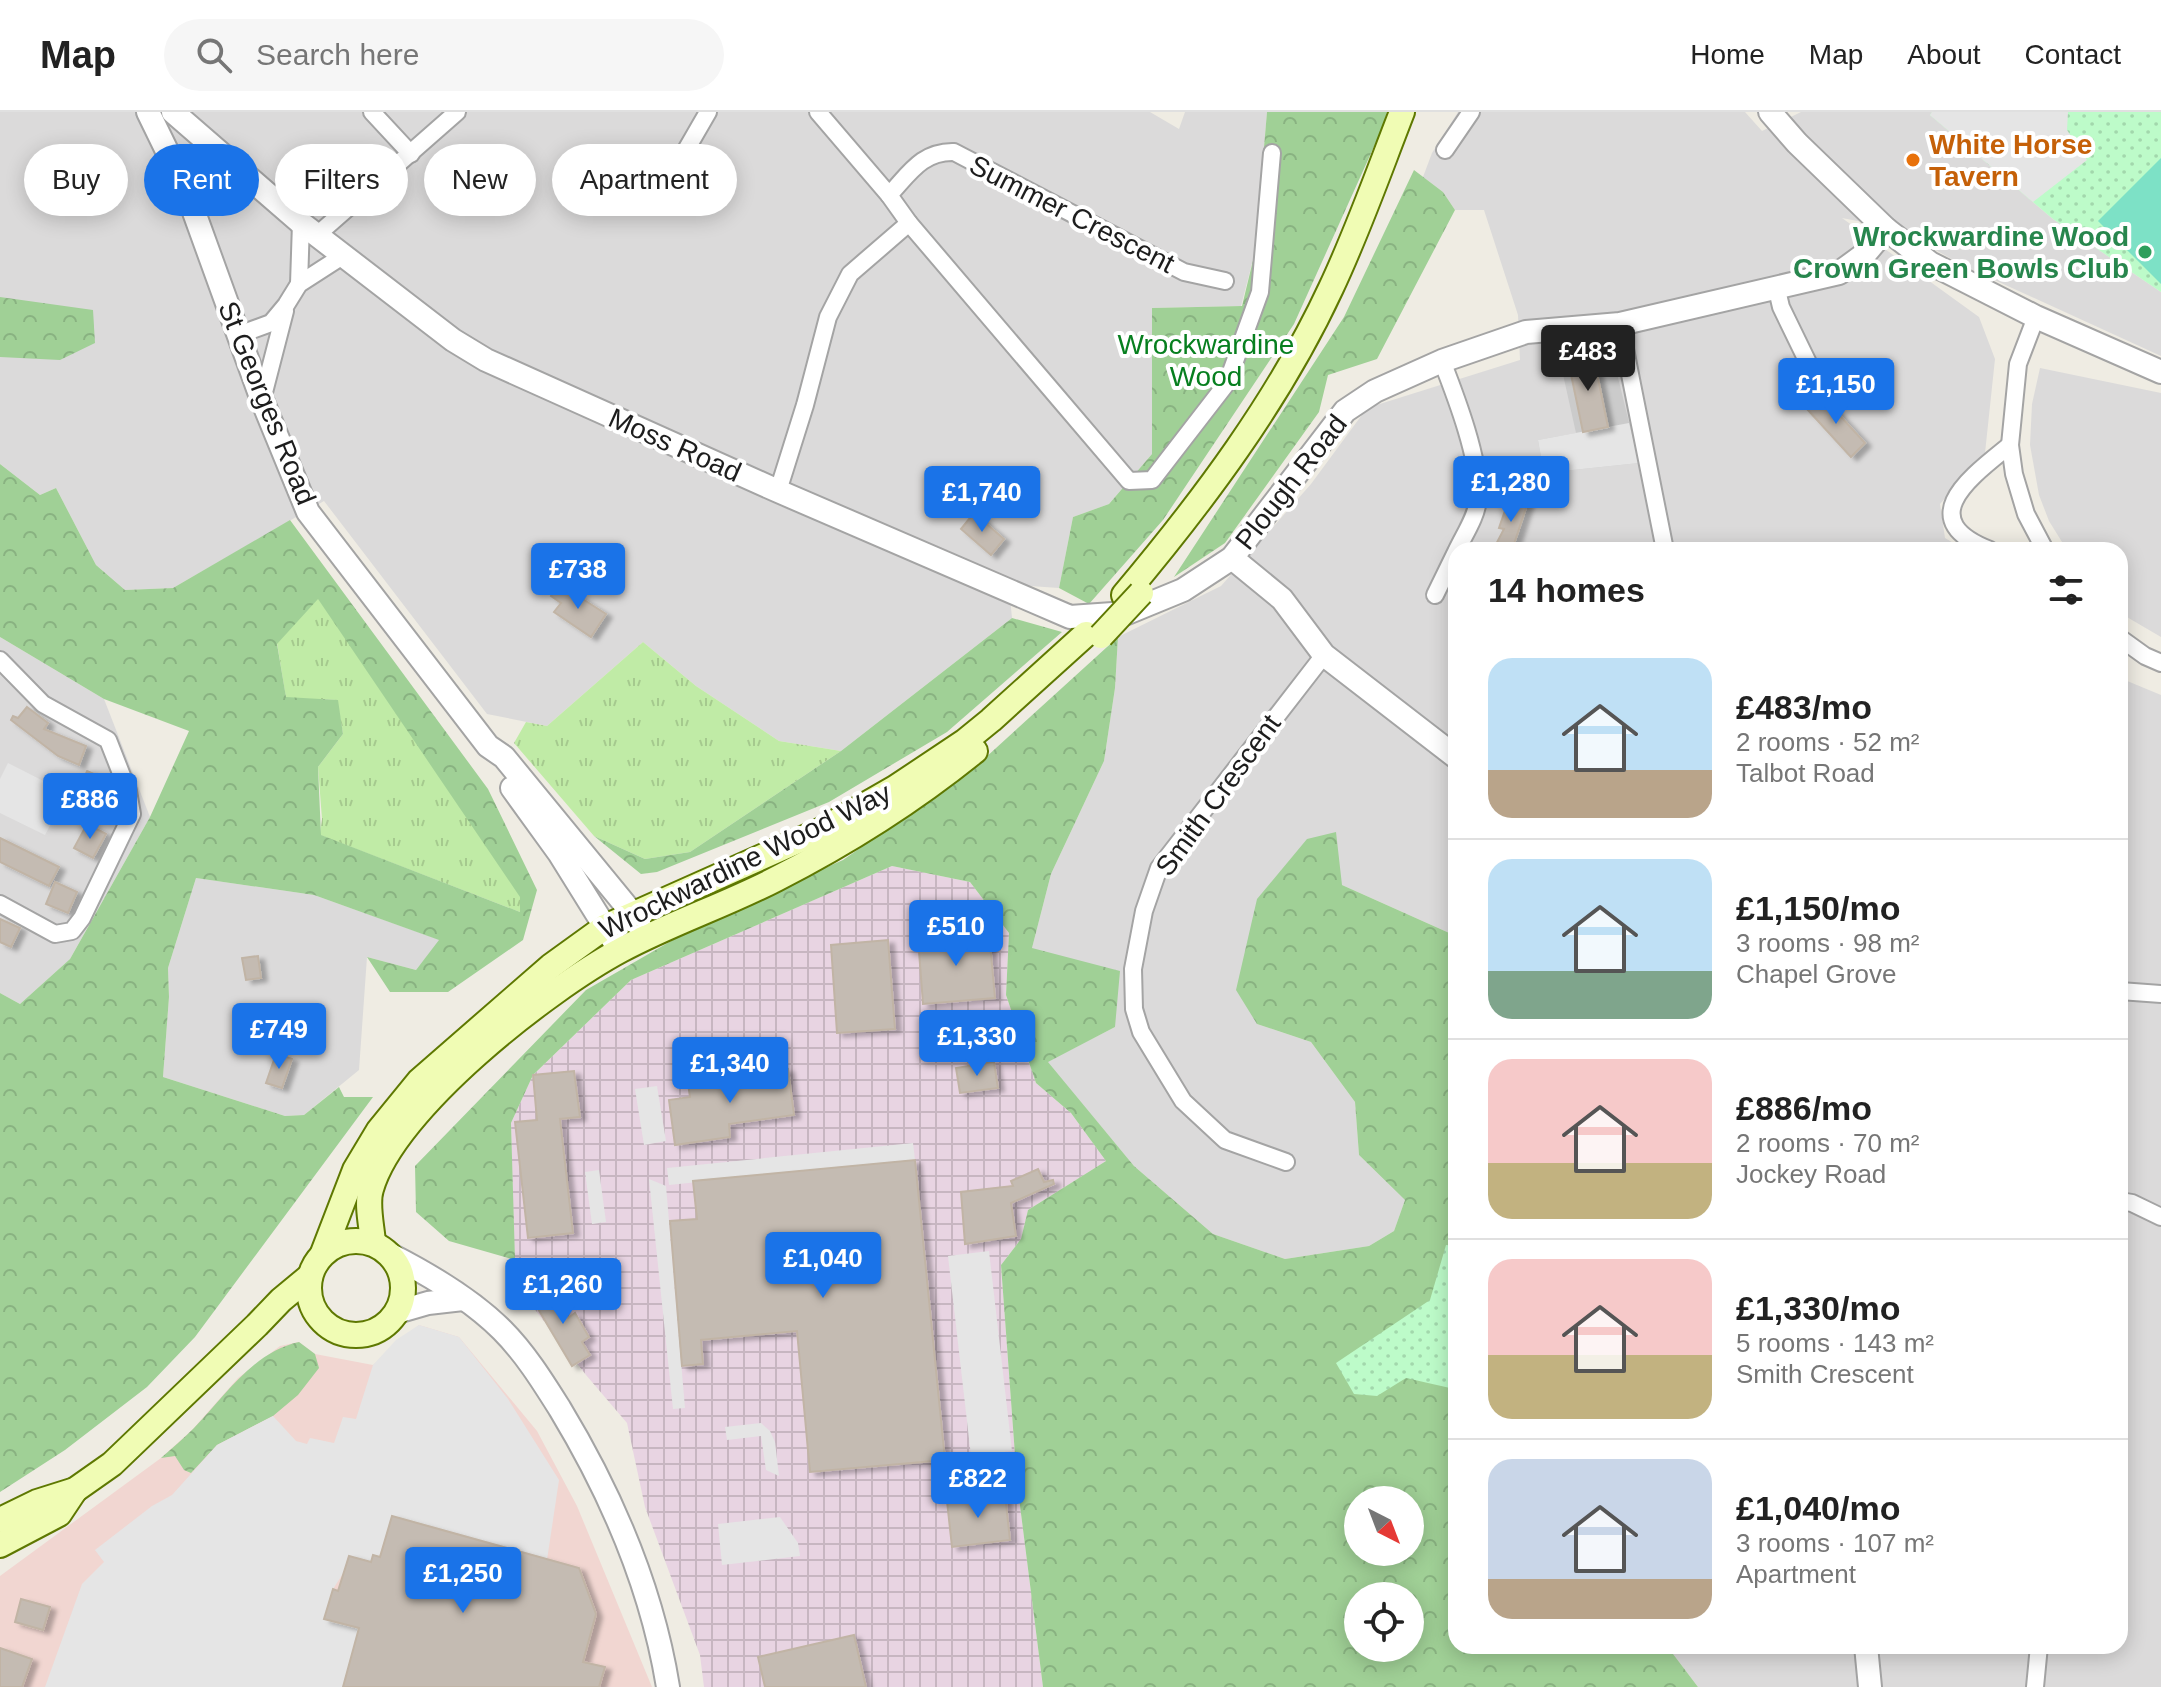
<!DOCTYPE html>
<meta charset="utf-8">
<style>
body{margin:0;font-family:Helvetica,sans-serif;background:#f6f6f6;color:#222;height:100vh;display:flex;flex-direction:column;font-size:30px;white-space:nowrap}
*{box-sizing:border-box;margin:0}
p{font-size:26px;color:#767676}
.icon{flex:none;width:44px;height:44px;fill:none;stroke:currentColor;stroke-width:2;stroke-linecap:round;stroke-linejoin:round}
.map{position:relative;flex:1;overflow:hidden}
.panel{position:absolute;left:1448px;top:430px;width:680px;height:1112px;display:flex;flex-direction:column;background:#fff;border-radius:24px;box-shadow:0 4px 20px #0003}
.panel>*{flex:none}
.banner{position:absolute;left:24px;top:32px;width:760px;height:72px;display:flex;gap:16px}
.needle{width:52px;rotate:138deg}
.controls{position:absolute;left:1344px;top:1374px;display:grid;gap:16px}
.controls a{display:grid;place-items:center;width:80px;height:80px;border-radius:50%;background:#fff;box-shadow:0 4px 20px #0003;font-size:40px}
.price{position:absolute;translate:-50% -68px;padding:0 18px;border-radius:8px;background:#1a73e8;color:#fff;font-size:26px;line-height:52px;filter:drop-shadow(0 2px 4px #0008)}
.price::after{content:'';position:absolute;left:50%;top:48px;width:24px;height:18px;margin-left:-12px;background:inherit;clip-path:polygon(0 0,100% 0,50% 100%)}
.price.selected{background:#222;color:#fff}
ul{padding:0;list-style:none}
li{display:flex;align-items:center;gap:24px;height:200px;padding:0 40px}
li+li{border-top:2px solid #e0e0e0}
li span{display:grid;place-items:center;flex:none;width:224px;height:160px;border-radius:24px;color:#555}
li>.icon{margin-inline-start:auto}
span .icon{width:96px;height:96px;fill:#fffc;stroke-width:1}
li b{font-size:34px}
h2{display:flex;justify-content:space-between;align-items:center;height:96px;padding:0 40px;font-size:34px}
.chip{padding:0 28px;border-radius:36px;background:#fff;box-shadow:0 4px 20px #0003;font-size:28px;line-height:72px}
.chip.selected{background:#1a73e8;color:#fff}
header{display:flex;align-items:center;gap:48px;box-sizing:border-box;height:112px;padding:0 40px;background:#fff;border-bottom:2px solid #e0e0e0}
header strong{font-size:38px}
nav{display:flex;gap:44px;margin-inline-start:auto;font-size:28px}
.search{width:560px;height:72px;background:#f6f6f6;display:flex;align-items:center;gap:20px;box-sizing:border-box;padding:0 28px;border-radius:44px;color:#767676;font-size:30px}
.map>svg:first-child{display:block}
.residential{fill:#dbdada}
.commercial{fill:#f1d6d1}
.industrial{fill:url(#industrial-grid)}
.religious{fill:#cbcbcb}
.grass{fill:url(#grass-tufts)}
.forest{fill:url(#forest-crowns);fill-rule:evenodd}
.park{fill:url(#park-dots)}
.pitch{fill:#7de1c6}
.parking{fill:#e5e5e5}
.building{fill:#c4bbb2;stroke:#c1b4a5;stroke-width:2;filter:url(#shadow)}
.lines{fill:none;stroke-linecap:round;stroke-linejoin:round}
.minor-casing{stroke:#a4a4a4;stroke-width:20}
.tertiary-casing{stroke:#a4a4a4;stroke-width:26}
.secondary-casing{stroke:#5e7801;stroke-width:28}
.minor{stroke:#fff;stroke-width:16}
.tertiary{stroke:#fff;stroke-width:22}
.secondary{stroke:#f0fcb4;stroke-width:24}
.secondary-bridge-casing{stroke:#5e7801;stroke-width:28;stroke-linecap:butt}
.secondary-bridge{stroke:#f0fcb4;stroke-width:24}
.food-dot{fill:#e8710a;stroke:#fff;stroke-width:3}
.leisure-dot{fill:#2e9e5b;stroke:#fff;stroke-width:3}
.labels{text-anchor:middle;dominant-baseline:central;stroke-width:8;stroke-linejoin:round;paint-order:stroke}
.food-label{font-size:28px;font-weight:bold;fill:#c56008;stroke:#fff;text-anchor:start}
.street-label{font-size:28px;fill:#1d1d1d;stroke:#fff}
.leisure-label{font-size:28px;font-weight:bold;fill:#27864d;stroke:#fff;text-anchor:end}
.park-label{font-size:28px;fill:#077f1f;stroke:#fff}
</style>
<header>
<strong>Map</strong>
<div class="search"><svg class="icon" aria-label="search" viewBox="0 0 24 24"><circle cx="10" cy="10" r="6"/><path d="M15 15l6 6"/></svg>Search here</div>
<nav><a>Home</a><a>Map</a><a>About</a><a>Contact</a></nav>
</header>
<div class="map">
<svg width="2161" height="1575" viewBox="0 0 2161 1575">
<defs>
<pattern id="industrial-grid" width="8" height="8" patternUnits="userSpaceOnUse" patternTransform="scale(2)"><rect width="8" height="8" fill="#e8d4e2"/><path d="M0 4h8M4 0v8" fill="none" stroke="#c7b6c1"/></pattern>
<pattern id="grass-tufts" width="24" height="20" patternUnits="userSpaceOnUse" patternTransform="scale(2)"><rect width="24" height="20" fill="#c0eba6"/><path d="M3 7l-1-3M5 7V3M7 7l1-3M15 17l-1-3M17 17v-4M19 17l1-3" fill="none" stroke="#a5c98e"/></pattern>
<pattern id="forest-crowns" width="20" height="18" patternUnits="userSpaceOnUse" patternTransform="scale(2)"><rect width="20" height="18" fill="#a0d096"/><path d="M2 6a3 3 0 1 1 6 0M12 15a3 3 0 1 1 6 0" fill="none" stroke="#89b281"/></pattern>
<pattern id="park-dots" width="8" height="8" patternUnits="userSpaceOnUse" patternTransform="scale(2)"><rect width="8" height="8" fill="#bdfbc9"/><path d="M2 2h.1M6 6h.1" fill="none" stroke="#a2d7ac" stroke-width="1.8" stroke-linecap="round"/></pattern>
<filter id="shadow"><feDropShadow dx="6" dy="3.5" stdDeviation="2" flood-color="#0004"/></filter>
</defs>
<rect width="100%" height="100%" fill="#efece3"/>
<g class="residential">
<path d="M0 0H1150L1179 17 1185 0H1267L1255 140 1241 194 1152 196V342L1109 392 1073 405 1059 476 1030 474 1008 466 1012 506 841 639 779 629 696 574 643 530 547 614 487 602 324 389 173 476 125 478 96 453 56 376 40 383 0 352Z"/>
<path d="M1458 0H1745L1762 19 1801 0H1932L1930 3 2053 107 2161 180V244L1966 155 1898 117 1842 106 1979 205 1995 247 1985 341 1940 392 1945 426 1965 438H1456V824L1342 773 1257 912 1311 930 1355 990 1359 1043 1405 1088 1394 1119 1369 1134 1285 1147 1213 1122 1134 1054 1047 950 1115 915 1032 836 1051 762 1104 649 1115 576 1118 525 1221 474 1311 372 1367 296 1520 248 1518 203 1484 98H1455L1443 80 1423 65 1432 41Z"/>
<path d="M2040 256 2161 281V525L2120 501V438H2067L2049 409 2039 383 2030 333 2032 292Z"/>
<path d="M0 525 104 587 150 705 70 847 20 892 0 881Z"/>
<path d="M2120 566 2161 583V1575H1698L1667 1534H2120Z"/>
<path d="M196 766 314 783 440 828 416 858 367 845 359 958 304 1003 285 1004 163 965 169 885 168 856Z"/>
</g>
<path class="commercial" d="M419 1213 459 1225 537 1319 577 1394 652 1575H0V1464L161 1346 192 1318 238 1266 280 1234 299 1230 315 1242 373 1253Z"/>
<path class="industrial" d="M892 754 970 770 1009 821 1006 883 1036 971 1071 1001 1106 1049 1028 1098 1021 1127 1001 1153 1017 1370 1043 1575H704L700 1543 645 1395 627 1311 586 1263 515 1172 511 1011 533 963 631 868Z"/>
<path class="religious" d="M1609 229 1639 351 1544 361 1538 328 1576 321 1556 231Z"/>
<g class="grass">
<path d="M318 486 521 785 520 800 320 723 322 707 318 655 343 622 337 588 286 586 277 531Z"/>
<path d="M643 530 696 574 779 629 841 639 690 740 645 747 594 724 514 631 526 610 547 614Z"/>
</g>
<g class="forest">
<path d="M1267 0H1387L1381 19 1294 212 1163 408 1089 492 1059 476 1073 405 1109 392 1152 342V196L1242 194 1255 140Z"/>
<path d="M1414 58 1443 80 1455 98 1377 247 1328 263 1319 300 1225 431 1174 465 1344 205Z"/>
<path d="M0 185 93 198 95 231 60 248 0 245Z"/>
<path d="M0 352 40 383 56 376 96 453 125 478 173 476 290 408 488 677 537 778 523 828 448 880H390L367 845 416 858 439 828 314 783 196 766 168 856 169 885 163 965 285 1004 304 1003 339 975 344 985H373L195 1225 147 1275 65 1338 0 1380V881L20 892 70 847 150 705 189 619 104 587 0 525ZM318 487 520 785V800L321 723 318 655 343 622 338 588 286 585 277 532Z"/>
<path d="M1012 506 1062 520 947 620 829 690 657 760 641 762 594 724 645 747 690 740 841 639Z"/>
<path d="M1118 525 1115 576 1104 649 1051 762 1032 836 1120 859 1115 915 1048 950 1134 1054 1213 1122 1285 1147 1369 1134 1394 1119 1405 1088 1359 1043 1355 990 1311 930 1257 912 1236 878 1257 787 1307 727 1336 720 1342 773 1456 824V1534H1667L1698 1575H1043L1017 1370 1001 1153 1021 1127 1028 1098 1106 1049 1071 1001 1036 971 1006 883 1009 821 970 770 892 754 631 868 533 963 511 1011 515 1148 449 1129 416 1100 415 1054 586 878 711 806 843 748 973 657ZM1358 1388H1410V1440H1358ZM1358 1484H1410V1536H1358Z"/>
<path d="M299 1230 315 1242 319 1256 298 1283 273 1304 217 1333 191 1361 184 1358 175 1344 161 1346C172 1336 183 1327 194 1316 225 1284 253 1240 299 1230Z"/>
</g>
<g class="park">
<path d="M1932 0H2161V180L2053 107 1930 3Z"/>
<path d="M1446 1133 1456 1134V1272L1450 1276 1406 1266 1377 1284 1354 1282 1336 1251 1430 1188Z"/>
</g>
<path class="pitch" d="M2161 46V172L2098 109Z"/>
<g class="parking">
<path d="M1932 0H2068L2067 18 2087 48 2033 90 1930 3Z"/>
<path d="M1629 311 1639 351 1544 361 1538 328Z"/>
<path d="M8 651 67 681 45 723 0 701V667Z"/>
<path d="M657 974 666 1029 644 1033 635 977Z"/>
<path d="M913 1031 915 1048 669 1073 667 1056Z"/>
<path d="M599 1058 606 1110 592 1112 585 1060Z"/>
<path d="M649 1067 666 1074 685 1296 673 1297Z"/>
<path d="M989 1139 1012 1339 971 1344 948 1144Z"/>
<path d="M419 1213 459 1225 508 1287 559 1368 547 1448 392 1404 379 1445 373 1443 371 1450 348 1444 344 1460 333 1477 325 1506 359 1516 343 1575H45L82 1472 104 1450 95 1438 152 1394 172 1383 217 1333 273 1304 296 1329 307 1332 310 1326 334 1331 343 1305 356 1307 373 1253 396 1228Z"/>
<path d="M761 1311 770 1319 775 1330 779 1364 766 1358 761 1324 727 1328 725 1315Z"/>
<path d="M780 1405 798 1431 800 1444 722 1453 718 1412Z"/>
</g>
<g class="building">
<path d="M1593 242 1608 315 1583 320 1568 248Z"/>
<path d="M1822 284 1865 331 1851 345 1807 297Z"/>
<path d="M1510 384 1528 390 1512 438H1493L1504 417 1499 416Z"/>
<path d="M974 401 1004 427 991 443 961 417Z"/>
<path d="M559 472 606 502 591 525 554 500 561 491 551 484Z"/>
<path d="M27 595 48 611 44 617 86 634 79 653 58 644 11 608 13 604 18 606Z"/>
<path d="M87 659 101 665 110 687 81 674Z"/>
<path d="M87 712 106 722 93 746 74 736Z"/>
<path d="M0 726 59 755 49 774 0 750Z"/>
<path d="M55 770 77 780 68 801 46 792Z"/>
<path d="M0 807 20 816 11 835 0 830Z"/>
<path d="M989 820 995 886 923 892 918 826Z"/>
<path d="M888 828 895 917 837 921 831 833Z"/>
<path d="M258 844 261 866 246 868 242 846Z"/>
<path d="M276 942 292 947 282 976 266 971Z"/>
<path d="M994 950 998 976 960 981 956 956Z"/>
<path d="M788 957 794 1003 729 1012 730 1025 675 1033 669 988 690 985 688 971Z"/>
<path d="M574 959 580 1005 560 1007 573 1121 528 1126 515 1010 537 1008 533 963Z"/>
<path d="M915 1048 945 1348 810 1360 797 1219 701 1228 703 1252 682 1254 670 1109 697 1107 693 1069Z"/>
<path d="M1038 1057 1044 1070 1053 1068 1054 1072 1011 1091 1016 1124 965 1132 961 1080 1013 1074 1011 1069Z"/>
<path d="M549 1175 568 1206 575 1201 589 1225 582 1230 590 1243 572 1254 531 1185Z"/>
<path d="M1005 1382 1010 1428 952 1435 947 1389Z"/>
<path d="M392 1404 579 1456 596 1502 583 1550 605 1555 599 1575H343L359 1516 324 1507 333 1477 338 1479 349 1444 371 1450 373 1443 380 1445Z"/>
<path d="M21 1487 50 1495 43 1518 15 1510Z"/>
<path d="M854 1523 866 1575H765L758 1545Z"/>
<path d="M0 1536 32 1547 22 1575H0Z"/>
</g>
<g class="lines">
<defs>
<g id="minor">
<path d="M372 0 411 42"/>
<path d="M818 0 889 83"/>
<path d="M1445 38 1471 0"/>
<path d="M186 78 236 57"/>
<path d="M656 90 708 0"/>
<path d="M317 123 457 0"/>
<path d="M1225 169 1184 160 954 40C922 39 909 62 889 83L909 111 1129 369 1152 368 1227 271 1260 180 1272 41"/>
<path d="M299 172 301 111"/>
<path d="M1777 178 1781 195 1815 265"/>
<path d="M2036 205 2018 252 2010 333 2014 362 2026 402 2045 438"/>
<path d="M1620 212 1665 438"/>
<path d="M238 223 271 211 286 193 299 172 344 143"/>
<path d="M1442 249C1456 285 1481 350 1478 387 1477 404 1464 423 1457 438"/>
<path d="M262 288 285 199"/>
<path d="M778 379 805 293 828 205 850 162 909 111"/>
<path d="M1990 438C1911 407 1972 364 2010 333"/>
<path d="M1435 483 1456 440"/>
<path d="M2120 526 2145 544 2161 551"/>
<path d="M0 548 43 592 108 628 128 679 132 702 82 806 72 819 55 822 0 792"/>
<path d="M2120 879 2161 882"/>
<path d="M1286 1050 1225 1028 1183 989 1141 920 1134 897 1133 857 1144 799 1159 756 1324 543"/>
<path d="M2120 1089 2132 1091 2161 1105"/>
<path d="M2035 1575 2039 1534"/>
</g>
<g id="tertiary">
<path d="M148 0 186 78 262 288 308 400 488 634 504 645 632 801 642 818"/>
<path d="M173 0 301 111 453 228 486 248 778 379 1070 505 1127 501 1183 478 1232 446 1345 299 1375 279 1442 249 1526 220 1620 212 1839 161 1865 142 1886 117"/>
<path d="M1770 0 1797 31 1886 117 1930 151 2036 205 2161 260"/>
<path d="M1232 446 1282 487 1324 543 1456 645"/>
<path d="M512 676 559 741 615 831"/>
<path d="M391 1143C430 1163 471 1187 502 1218 525 1241 543 1270 560 1297 612 1383 652 1476 668 1575"/>
<path d="M397 1200 428 1191 463 1187"/>
<path d="M1866 1534 1870 1575"/>
</g>
<g id="secondary">
<path d="M1124 483C1203 389 1279 288 1331 176 1358 119 1379 59 1402 0"/>
<circle cx="356" cy="1176" r="47"/>
<path d="M373 1131C372 1115 366 1092 371 1077 394 996 548 877 621 838 671 811 726 793 776 767 847 731 913 689 975 639"/>
<path d="M323 1141 355 1058 379 1018 419 969 551 854 605 815 820 719 895 676 964 630 991 608 1086 522"/>
<path d="M0 1408 37 1390 75 1378 112 1352 257 1213 281 1188 310 1164"/>
<path d="M0 1433 59 1402 75 1378"/>
</g>
</defs>
<use href="#minor" class="minor-casing"/>
<use href="#tertiary" class="tertiary-casing"/>
<use href="#secondary" class="secondary-casing"/>
<use href="#minor" class="minor"/>
<use href="#tertiary" class="tertiary"/>
<use href="#secondary" class="secondary"/>
<defs>
<path id="secondary-bridge" d="M1101 524 1141 481"/>
</defs>
<use href="#secondary-bridge" class="secondary-bridge-casing"/>
<use href="#secondary-bridge" class="secondary-bridge"/>
</g>
<circle class="food-dot" cx="1913" cy="48" r="8"/>
<circle class="leisure-dot" cx="2145" cy="140" r="8"/>
<g class="labels">
<g class="food-label">
<text x="1929" y="32">White Horse<tspan x="1929" dy="32">Tavern</tspan></text>
</g>
<g class="street-label">
<text transform="translate(1072 102) rotate(27)">Summer Crescent</text>
<text transform="translate(267 291) rotate(68)">St Georges Road</text>
<text transform="translate(675 333) rotate(24)">Moss Road</text>
<text transform="translate(1291 370) rotate(-52)">Plough Road</text>
<text transform="translate(1218 683) rotate(-54)">Smith Crescent</text>
<text transform="translate(745 749) rotate(-26)">Wrockwardine Wood Way</text>
</g>
<g class="leisure-label">
<text x="2129" y="124">Wrockwardine Wood<tspan x="2129" dy="32">Crown Green Bowls Club</tspan></text>
</g>
<g class="park-label">
<text x="1206" y="232">Wrockwardine<tspan x="1206" dy="32">Wood</tspan></text>
</g>
</g>
</svg>
<div class="controls">
<a><svg class="needle" viewBox="-14 -14 28 28"><path d="M0-13l5 13h-10z" fill="#e53935"/><path d="M0 13l5-13h-10z" fill="#767676"/></svg></a>
<a><svg class="icon" aria-label="locate" viewBox="0 0 24 24"><circle cx="12" cy="12" r="6"/><path d="M12 2v4M12 18v4M2 12h4M18 12h4"/></svg></a>
</div>
<b class="price selected" style="left:1588px;top:281px">£483</b>
<b class="price" style="left:1836px;top:314px">£1,150</b>
<b class="price" style="left:1511px;top:412px">£1,280</b>
<b class="price" style="left:982px;top:422px">£1,740</b>
<b class="price" style="left:578px;top:499px">£738</b>
<b class="price" style="left:90px;top:729px">£886</b>
<b class="price" style="left:956px;top:856px">£510</b>
<b class="price" style="left:279px;top:959px">£749</b>
<b class="price" style="left:977px;top:966px">£1,330</b>
<b class="price" style="left:730px;top:993px">£1,340</b>
<b class="price" style="left:823px;top:1188px">£1,040</b>
<b class="price" style="left:563px;top:1214px">£1,260</b>
<b class="price" style="left:978px;top:1408px">£822</b>
<b class="price" style="left:463px;top:1503px">£1,250</b>
<div class="banner">
<a class="chip">Buy</a>
<a class="chip selected">Rent</a>
<a class="chip">Filters</a>
<a class="chip">New</a>
<a class="chip">Apartment</a>
</div>
<section class="panel">
<h2>14 homes<svg class="icon" aria-label="filters" viewBox="0 0 24 24"><path d="M4 7h16M4 17h16"/><circle cx="9" cy="7" r="2"/><circle cx="15" cy="17" r="2"/></svg></h2>
<ul>
<li><span style="background:linear-gradient(#bfe0f5 70%,#b9a48a 0)"><svg class="icon" aria-label="home" viewBox="0 0 24 24"><path d="M3 11l9-7 9 7M6 9v11h12V9"/></svg></span><div><b>£483/mo</b><p>2 rooms · 52 m²</p><p>Talbot Road</p></div></li>
<li><span style="background:linear-gradient(#bfe0f5 70%,#7fa58c 0)"><svg class="icon" aria-label="home" viewBox="0 0 24 24"><path d="M3 11l9-7 9 7M6 9v11h12V9"/></svg></span><div><b>£1,150/mo</b><p>3 rooms · 98 m²</p><p>Chapel Grove</p></div></li>
<li><span style="background:linear-gradient(#f6c9c9 65%,#c2b280 0)"><svg class="icon" aria-label="home" viewBox="0 0 24 24"><path d="M3 11l9-7 9 7M6 9v11h12V9"/></svg></span><div><b>£886/mo</b><p>2 rooms · 70 m²</p><p>Jockey Road</p></div></li>
<li><span style="background:linear-gradient(#f6c9c9 60%,#c2b280 0)"><svg class="icon" aria-label="home" viewBox="0 0 24 24"><path d="M3 11l9-7 9 7M6 9v11h12V9"/></svg></span><div><b>£1,330/mo</b><p>5 rooms · 143 m²</p><p>Smith Crescent</p></div></li>
<li><span style="background:linear-gradient(#c9d6e8 75%,#b9a48a 0)"><svg class="icon" aria-label="home" viewBox="0 0 24 24"><path d="M3 11l9-7 9 7M6 9v11h12V9"/></svg></span><div><b>£1,040/mo</b><p>3 rooms · 107 m²</p><p>Apartment</p></div></li>
</ul>
</section>
</div>
